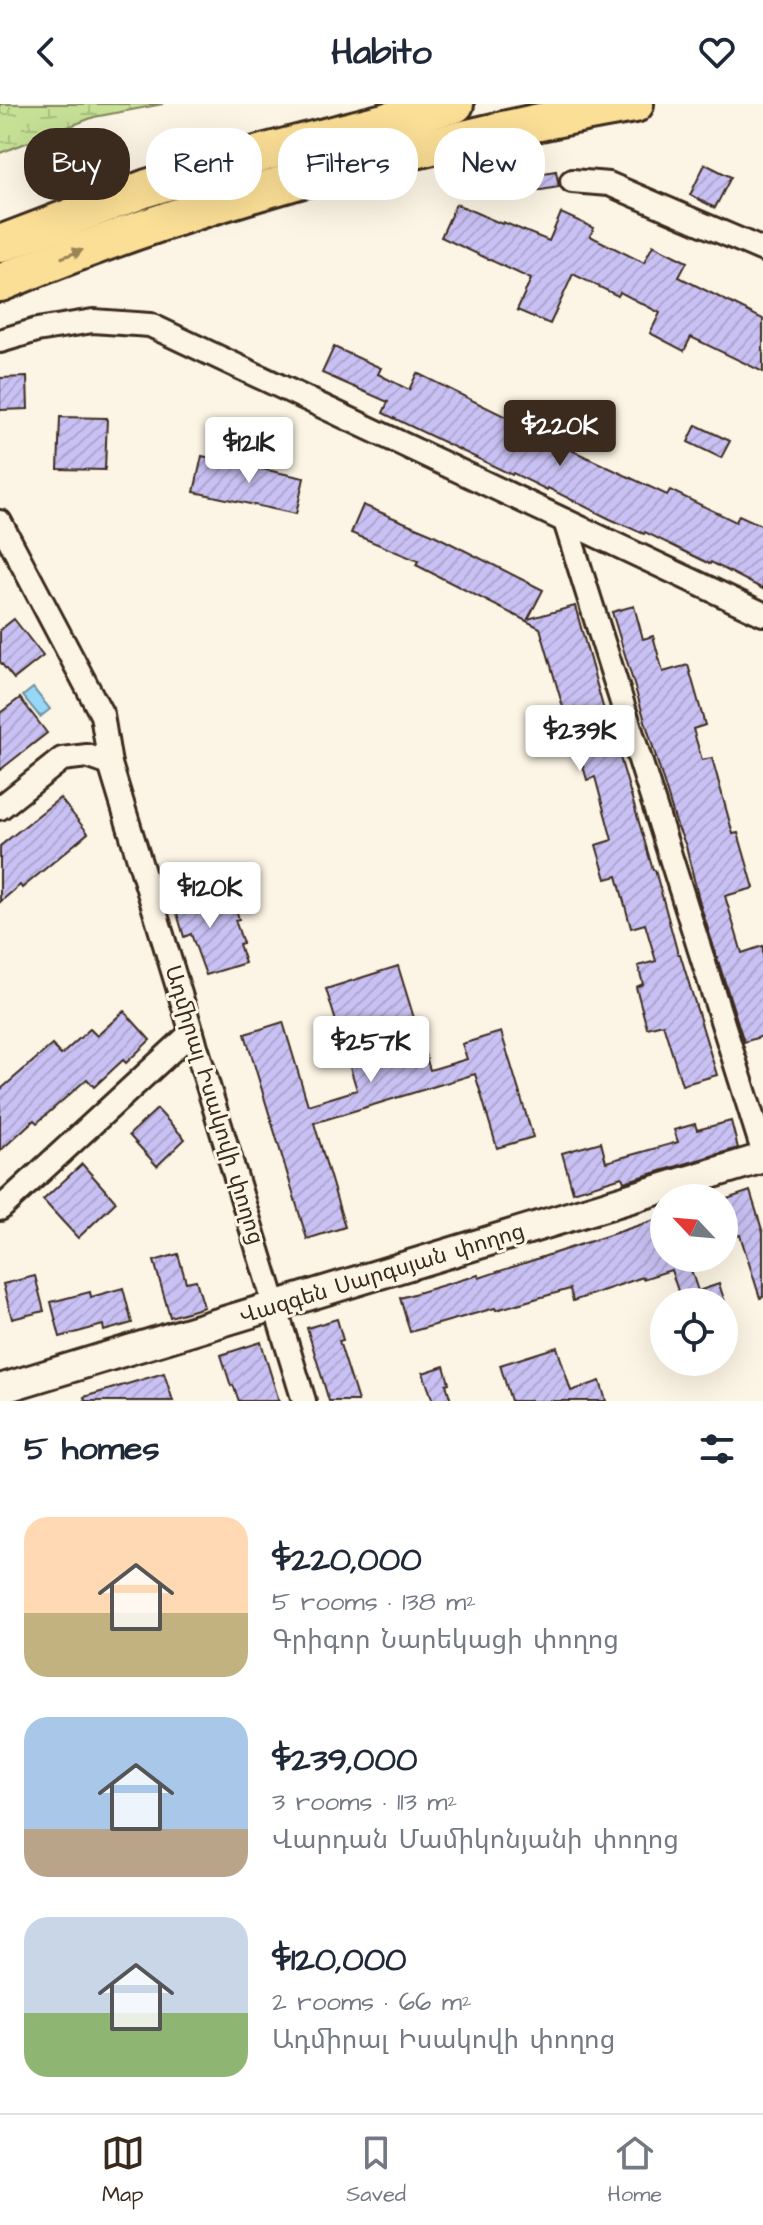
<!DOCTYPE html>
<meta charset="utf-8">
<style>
body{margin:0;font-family:"Architects Daughter","Noto Sans Armenian",sans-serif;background:#f2f2f3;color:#1f2937;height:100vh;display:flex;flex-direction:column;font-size:30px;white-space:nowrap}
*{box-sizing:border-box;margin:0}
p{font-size:26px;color:#747a83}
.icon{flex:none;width:44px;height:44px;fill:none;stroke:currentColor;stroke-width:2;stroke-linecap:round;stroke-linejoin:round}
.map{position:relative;height:1297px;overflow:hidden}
.sheet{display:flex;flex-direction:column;background:#fff;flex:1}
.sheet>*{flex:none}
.top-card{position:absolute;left:24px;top:24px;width:716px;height:72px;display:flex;gap:16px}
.needle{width:52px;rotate:296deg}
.fabs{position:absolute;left:650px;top:1080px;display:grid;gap:16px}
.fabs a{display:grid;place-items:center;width:88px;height:88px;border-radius:50%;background:#fff;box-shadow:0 8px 32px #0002;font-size:40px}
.price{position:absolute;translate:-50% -68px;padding:0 18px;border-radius:8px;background:#fff;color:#222;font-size:26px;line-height:52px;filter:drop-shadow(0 2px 4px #0008)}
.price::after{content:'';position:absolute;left:50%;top:48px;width:24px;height:18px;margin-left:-12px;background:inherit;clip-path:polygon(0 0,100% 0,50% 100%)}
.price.current{background:#3b2a1e;color:#fff}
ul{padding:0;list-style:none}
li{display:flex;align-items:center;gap:24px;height:200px;padding:0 24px}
li span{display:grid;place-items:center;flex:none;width:224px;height:160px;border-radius:24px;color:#555}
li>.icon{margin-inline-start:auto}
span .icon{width:96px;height:96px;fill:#fffc;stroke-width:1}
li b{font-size:34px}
h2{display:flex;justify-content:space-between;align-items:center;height:96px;padding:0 24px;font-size:34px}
.chip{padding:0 28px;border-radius:32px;background:#fff;box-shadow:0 8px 32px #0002;font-size:28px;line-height:72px}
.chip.current{background:#3b2a1e;color:#fff}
header{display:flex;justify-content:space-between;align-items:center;height:104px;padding:0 24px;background:#fff;font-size:36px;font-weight:800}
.dock{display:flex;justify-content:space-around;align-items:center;height:112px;border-top:2px solid #e0e1e3;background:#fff;font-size:22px;color:#747a83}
.dock a{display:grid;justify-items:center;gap:4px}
.dock .current{color:#3b2a1e}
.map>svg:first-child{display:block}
.wetland{fill:url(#wetland-marsh);stroke:#80855a;stroke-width:2}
.water{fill:url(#water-ripples);stroke:#7292a1;stroke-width:2}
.building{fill:url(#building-hatch);stroke:#3b2a1e;stroke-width:2}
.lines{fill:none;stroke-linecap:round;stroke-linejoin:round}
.minor-casing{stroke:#3b2a1e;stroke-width:28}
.tertiary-casing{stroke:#3b2a1e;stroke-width:34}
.trunk-casing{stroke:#3b2a1e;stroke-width:42}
.minor{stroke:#fcf5e5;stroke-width:22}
.tertiary{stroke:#fcf5e5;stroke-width:28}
.trunk{stroke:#fbdf96;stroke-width:36}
.oneway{fill:#9b845a}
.labels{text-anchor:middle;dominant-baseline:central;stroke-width:6;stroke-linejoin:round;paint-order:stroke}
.street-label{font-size:22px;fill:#3b2a1e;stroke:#fcf5e5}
</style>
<header><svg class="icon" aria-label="back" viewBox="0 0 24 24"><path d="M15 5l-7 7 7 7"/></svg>Habito<svg class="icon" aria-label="heart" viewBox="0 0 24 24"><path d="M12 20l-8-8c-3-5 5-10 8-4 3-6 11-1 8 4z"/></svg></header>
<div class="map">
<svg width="763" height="1297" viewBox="0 0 763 1297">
<defs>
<pattern id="wetland-marsh" width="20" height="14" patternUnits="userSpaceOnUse" patternTransform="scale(2)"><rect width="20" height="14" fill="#c6e096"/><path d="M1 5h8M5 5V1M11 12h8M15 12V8" fill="none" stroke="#abc081"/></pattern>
<pattern id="water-ripples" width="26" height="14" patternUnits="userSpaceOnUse" patternTransform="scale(2)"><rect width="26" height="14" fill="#96d7f8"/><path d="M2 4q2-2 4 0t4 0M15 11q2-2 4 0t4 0" fill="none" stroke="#82b9d4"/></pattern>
<pattern id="building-hatch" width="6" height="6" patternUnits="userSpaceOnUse" patternTransform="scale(2)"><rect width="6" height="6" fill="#c9c1f3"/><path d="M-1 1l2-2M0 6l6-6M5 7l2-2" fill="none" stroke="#aea6d0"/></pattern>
</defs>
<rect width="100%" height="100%" fill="#fcf5e5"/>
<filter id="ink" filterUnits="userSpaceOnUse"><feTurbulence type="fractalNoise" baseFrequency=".0125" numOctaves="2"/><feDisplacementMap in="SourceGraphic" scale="16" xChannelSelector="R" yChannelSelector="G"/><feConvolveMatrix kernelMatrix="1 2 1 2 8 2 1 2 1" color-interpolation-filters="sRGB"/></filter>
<g filter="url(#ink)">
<path class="wetland" d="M0 0H163L94 13 0 49Z"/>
<path class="water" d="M33 584 50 605 40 613 23 592Z"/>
<g class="building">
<path d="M705 60 731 73 715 104 690 91Z"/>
<path d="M556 67 559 83 523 89 520 73Z"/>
<path d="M456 100 502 120 503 118 549 137 561 109 594 124 590 132 644 159 653 141 687 158 679 173 763 215V268L691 233 684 247 650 229 660 209 620 188 618 192 573 170 550 220 517 206 531 175 441 133Z"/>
<path d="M334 243 381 264 378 270 409 286 417 269 506 313 509 308 541 324 543 320 572 334 567 344 667 391 670 386 736 418 739 411 763 422V485L711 458 710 460 645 428 644 430 610 415 548 384 547 386 513 369 512 371 383 309 388 298 322 269Z"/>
<path d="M27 273 28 305 0 306V274Z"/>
<path d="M60 313 107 314 105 366 58 365Z"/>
<path d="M696 321 730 337 721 354 688 338Z"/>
<path d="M202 352 304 374 296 410 194 388Z"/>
<path d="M363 401 432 430 543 486 528 515 575 502 605 610 607 609 653 766H655L678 850H680L717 971 682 981 663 920 647 924 636 883 643 880 638 862 656 857 645 820 631 824 617 772 606 775 596 741 612 736 595 673 587 676 570 616 567 617 540 524 416 461 418 457 351 429Z"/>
<path d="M634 502 643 535 653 532 663 568 688 561 705 621 693 625 702 656 712 654 733 730 738 729 754 784 725 792 742 849 763 842V932L744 938 700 800 686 742 676 719 612 508Z"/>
<path d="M14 515 43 552 14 575 0 558V526Z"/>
<path d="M20 594 47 629 0 666V609Z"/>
<path d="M60 694 88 729 22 784 20 781 0 798V742Z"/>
<path d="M183 775 193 806 232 793 239 815 235 816 243 839 239 840 245 859 206 871 191 830 184 833 168 779Z"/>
<path d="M398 862 430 966 467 955 462 940 501 928 533 1033 497 1044 475 970 314 1019 345 1123 307 1135 245 930 283 918 308 1001 357 986 326 885Z"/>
<path d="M124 907 150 936 126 959 123 956 94 983 87 975 37 1019 34 1016 0 1047V986L52 941 61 951 90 925 97 932Z"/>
<path d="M157 1005 185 1035 157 1062 129 1031Z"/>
<path d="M731 1017 738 1044 624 1078 622 1073 573 1088 562 1049 601 1038 606 1058 678 1038 674 1026 695 1020 697 1026Z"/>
<path d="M82 1060 116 1098 78 1134 43 1096Z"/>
<path d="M750 1087 763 1129V1193L760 1194 740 1131 724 1136V1096Z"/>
<path d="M664 1113V1154H699V1157L689 1160 698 1187 719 1180 725 1198H674V1195L680 1193 671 1166 643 1175V1173L573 1197 570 1185 496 1206 495 1204 410 1228 400 1194 478 1171 479 1174Z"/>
<path d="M178 1150 186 1178 196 1176 204 1203 170 1213 154 1157Z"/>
<path d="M35 1172 44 1207 12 1215 3 1180Z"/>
<path d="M123 1184 132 1219 104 1227 103 1221 60 1233 51 1198 90 1188 91 1193Z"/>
<path d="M337 1215 343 1236 339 1237 358 1297H329L307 1224Z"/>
<path d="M261 1238 279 1297H239L233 1281 231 1282 221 1251Z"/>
<path d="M557 1243 571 1287 600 1277 606 1297H511L500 1261Z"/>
<path d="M444 1262 449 1279 446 1280 451 1297H433L423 1269Z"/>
<path d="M164 1269 173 1297H85L84 1293Z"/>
</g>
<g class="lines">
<defs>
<g id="minor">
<path d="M572 77 609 80 763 146"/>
<path d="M0 237 37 226 93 217 150 221 763 510"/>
<path d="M565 417 763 1047"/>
<path d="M0 418 102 611 110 660 304 1297"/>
<path d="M0 704 62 655 87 652 110 660"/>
<path d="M0 1105 192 928"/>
</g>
<path id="tertiary" d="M0 1285 763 1054"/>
<g id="trunk">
<path d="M0 140 147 84 266 48 455 0"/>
<path d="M0 179C152 116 308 69 468 34 524 21 579 9 635 0"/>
</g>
</defs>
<use href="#minor" class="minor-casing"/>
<use href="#tertiary" class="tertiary-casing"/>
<use href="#trunk" class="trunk-casing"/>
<use href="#minor" class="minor"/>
<use href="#tertiary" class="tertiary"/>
<use href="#trunk" class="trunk"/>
</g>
<defs><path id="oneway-solid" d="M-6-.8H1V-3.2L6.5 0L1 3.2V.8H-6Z" transform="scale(2)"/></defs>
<use class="oneway" href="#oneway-solid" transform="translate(72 150) rotate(-20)"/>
</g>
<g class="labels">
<g class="street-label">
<text transform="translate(214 1001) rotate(73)">Ադմիրալ Իսակովի փողոց</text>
<text transform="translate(382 1170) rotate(-17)">Վազգեն Սարգսյան փողոց</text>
</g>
</g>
</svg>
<div class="fabs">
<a><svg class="needle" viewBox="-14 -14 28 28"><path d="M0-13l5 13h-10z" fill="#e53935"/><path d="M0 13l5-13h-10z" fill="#747a83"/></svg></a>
<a><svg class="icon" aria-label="locate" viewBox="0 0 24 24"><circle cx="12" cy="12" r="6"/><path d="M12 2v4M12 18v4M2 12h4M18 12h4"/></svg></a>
</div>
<b class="price current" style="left:560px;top:364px">$220K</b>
<b class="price" style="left:249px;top:381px">$121K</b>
<b class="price" style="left:580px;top:669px">$239K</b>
<b class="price" style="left:210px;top:826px">$120K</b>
<b class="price" style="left:371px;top:980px">$257K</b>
<div class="top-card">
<a class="chip current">Buy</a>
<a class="chip">Rent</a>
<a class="chip">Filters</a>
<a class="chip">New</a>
</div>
</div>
<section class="sheet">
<h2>5 homes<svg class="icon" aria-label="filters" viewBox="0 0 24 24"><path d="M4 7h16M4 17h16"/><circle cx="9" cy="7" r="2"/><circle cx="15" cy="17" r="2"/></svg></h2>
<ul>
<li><span style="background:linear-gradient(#ffd9b3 60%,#c2b280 0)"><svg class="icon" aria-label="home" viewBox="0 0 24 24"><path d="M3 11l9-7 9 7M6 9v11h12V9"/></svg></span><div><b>$220,000</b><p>5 rooms · 138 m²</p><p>Գրիգոր Նարեկացի փողոց</p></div></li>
<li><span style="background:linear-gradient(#a9c7e8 70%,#b9a48a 0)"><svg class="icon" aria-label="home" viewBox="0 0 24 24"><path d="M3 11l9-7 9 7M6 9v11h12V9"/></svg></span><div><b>$239,000</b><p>3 rooms · 113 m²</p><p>Վարդան Մամիկոնյանի փողոց</p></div></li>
<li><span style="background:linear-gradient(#c9d6e8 60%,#8fb573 0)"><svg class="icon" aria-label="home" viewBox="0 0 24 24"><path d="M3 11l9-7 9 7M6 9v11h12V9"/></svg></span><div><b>$120,000</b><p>2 rooms · 66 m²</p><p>Ադմիրալ Իսակովի փողոց</p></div></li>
</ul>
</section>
<nav class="dock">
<a class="current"><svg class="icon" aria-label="map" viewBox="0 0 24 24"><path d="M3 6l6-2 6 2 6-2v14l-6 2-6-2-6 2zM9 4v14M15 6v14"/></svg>Map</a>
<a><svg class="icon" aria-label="saved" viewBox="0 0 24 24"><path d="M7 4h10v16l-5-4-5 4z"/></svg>Saved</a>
<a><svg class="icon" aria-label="home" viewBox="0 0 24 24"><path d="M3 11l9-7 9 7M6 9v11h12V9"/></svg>Home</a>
</nav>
